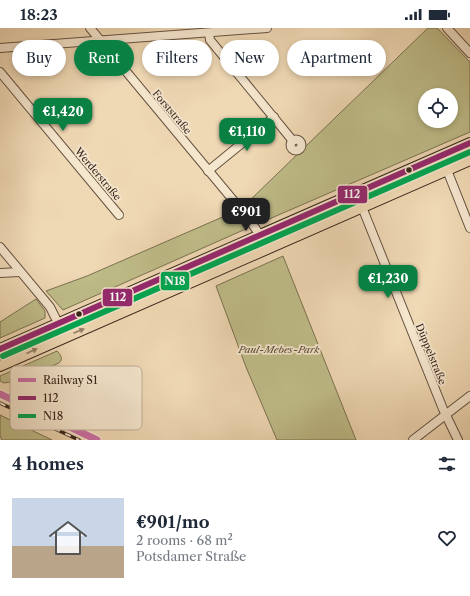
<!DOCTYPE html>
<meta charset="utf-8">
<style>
body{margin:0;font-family:"Libre Caslon Text",serif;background:#f6f6f7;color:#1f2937;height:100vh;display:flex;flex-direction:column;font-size:15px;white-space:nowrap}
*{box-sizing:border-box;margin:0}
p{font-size:13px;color:#747a83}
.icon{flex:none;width:22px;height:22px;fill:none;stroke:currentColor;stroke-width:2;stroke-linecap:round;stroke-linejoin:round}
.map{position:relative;height:412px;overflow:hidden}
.drawer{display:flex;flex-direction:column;background:#fff;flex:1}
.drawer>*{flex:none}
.hud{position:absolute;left:12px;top:12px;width:446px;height:36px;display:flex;gap:8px}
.fabs{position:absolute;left:418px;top:60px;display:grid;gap:8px}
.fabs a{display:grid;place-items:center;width:40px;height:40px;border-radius:50%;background:#fff;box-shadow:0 2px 6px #0003;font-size:20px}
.price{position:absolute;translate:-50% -34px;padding:0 9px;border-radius:8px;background:#0b8043;color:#fff;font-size:13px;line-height:26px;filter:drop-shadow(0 1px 2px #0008)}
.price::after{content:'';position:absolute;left:50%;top:24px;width:12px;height:9px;margin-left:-6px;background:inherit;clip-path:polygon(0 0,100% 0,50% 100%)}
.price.selected{background:#222;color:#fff}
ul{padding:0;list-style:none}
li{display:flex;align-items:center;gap:12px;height:100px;padding:0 12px}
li+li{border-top:1px solid #e0e1e3}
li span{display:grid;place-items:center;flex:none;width:112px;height:80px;border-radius:0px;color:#555}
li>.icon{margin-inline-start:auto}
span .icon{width:48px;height:48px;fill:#fffc;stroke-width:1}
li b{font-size:17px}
h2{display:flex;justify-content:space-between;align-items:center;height:48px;padding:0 12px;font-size:17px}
.chip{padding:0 14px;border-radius:18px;background:#fff;box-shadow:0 2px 6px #0003;font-size:14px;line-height:36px}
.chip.selected{background:#0b8043;color:#fff}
.status{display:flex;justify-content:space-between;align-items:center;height:28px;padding:0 20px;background:#fff;direction:ltr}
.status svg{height:11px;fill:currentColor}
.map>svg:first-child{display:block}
.green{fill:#bfbd89;stroke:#7b7152;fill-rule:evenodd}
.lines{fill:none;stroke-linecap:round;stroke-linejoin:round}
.minor-casing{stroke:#655241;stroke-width:10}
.major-casing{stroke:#37251b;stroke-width:12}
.minor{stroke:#f5e6ce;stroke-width:8}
.major{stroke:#efd8b4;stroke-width:10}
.rail-casing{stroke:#37251b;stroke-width:3.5}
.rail{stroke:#f5e6ce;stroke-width:2;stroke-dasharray:6;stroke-linecap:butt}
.bus-1-casing{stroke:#f5e6ce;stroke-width:9}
.bus-2-casing{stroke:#f5e6ce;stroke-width:9}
.bus-1{stroke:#95276e;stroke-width:6}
.bus-2{stroke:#00a651;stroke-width:6}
.rail-1-casing{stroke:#f5e6ce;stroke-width:10}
.rail-1{stroke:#cc70a7;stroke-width:7}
.oneway{fill:#937e68}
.bus-dot{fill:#37251b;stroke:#f5e6ce;stroke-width:1.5}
.labels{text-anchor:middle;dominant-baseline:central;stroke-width:3.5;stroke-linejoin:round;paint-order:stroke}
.street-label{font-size:10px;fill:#37251b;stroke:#f5e6ce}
.park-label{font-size:10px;font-style:italic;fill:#594b36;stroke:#f5e6ce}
.key{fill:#f5e6ce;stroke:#bcac98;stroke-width:1}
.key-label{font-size:11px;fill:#37251b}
.line-badge{stroke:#f5e6ce;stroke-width:1.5}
.badge-label{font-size:11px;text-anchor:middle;font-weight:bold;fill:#fff}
</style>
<div class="status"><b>18:23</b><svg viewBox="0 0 49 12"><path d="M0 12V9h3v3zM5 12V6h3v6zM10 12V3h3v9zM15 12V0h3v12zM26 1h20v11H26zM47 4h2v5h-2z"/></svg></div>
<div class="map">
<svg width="470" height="412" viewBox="0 0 470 412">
<rect width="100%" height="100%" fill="#efd8b4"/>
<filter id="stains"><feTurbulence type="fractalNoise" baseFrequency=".005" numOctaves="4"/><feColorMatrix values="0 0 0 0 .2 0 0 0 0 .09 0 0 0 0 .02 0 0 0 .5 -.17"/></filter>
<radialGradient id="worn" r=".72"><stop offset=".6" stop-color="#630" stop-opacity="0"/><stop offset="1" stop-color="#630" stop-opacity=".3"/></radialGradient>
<g class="green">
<path d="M428 0H437L470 34V104L260 195 245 177ZM425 67H451V93H425Z"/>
<path d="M470 118V129L270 215 267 208Z"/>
<path d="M234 184 248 200 63 282 46 263 87 248Z"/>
<path d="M257 212 260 219 70 302 67 296Z"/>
<path d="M283 228 356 412H277L246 339 216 258Z"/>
<path d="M36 271 45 283V290L0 310V294Z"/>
<path d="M47 303 51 312 0 334V324Z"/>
<path d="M57 323C60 326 64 331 59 335L23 350 22 352 4 355 0 353V348Z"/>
<path d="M0 387 52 412H2L0 408Z"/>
</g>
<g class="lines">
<defs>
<g id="minor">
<path d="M90 0 248 190 260 207 267 221"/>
<path d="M447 0 470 25"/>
<path d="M209 5 210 12 293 113"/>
<path d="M0 20 267 0"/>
<path d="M0 44 119 187"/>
<circle cx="296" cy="117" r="5.5"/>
<path d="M447 142 470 200"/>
<path d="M208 143 274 89"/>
<path d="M362 179 443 381 458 412"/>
<path d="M0 219 50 279 65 309"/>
<path d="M0 245 20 244"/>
<path d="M413 412 470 368"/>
</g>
<g id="major">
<path d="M0 321 470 115"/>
<path d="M0 338 470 132"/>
</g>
</defs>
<use href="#minor" class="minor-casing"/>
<use href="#major" class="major-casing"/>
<use href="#minor" class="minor"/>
<use href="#major" class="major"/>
<defs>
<path id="rail" d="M0 375 79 412"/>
</defs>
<use href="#rail" class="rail-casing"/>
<use href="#rail" class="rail"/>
<defs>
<path id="bus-1" d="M0 321 470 115"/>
<path id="bus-2" d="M3 328 470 124"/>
</defs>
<use href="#bus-1" class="bus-1-casing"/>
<use href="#bus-2" class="bus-2-casing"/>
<use href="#bus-1" class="bus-1"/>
<use href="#bus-2" class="bus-2"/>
<defs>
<path id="rail-1" d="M0 366 97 412"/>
</defs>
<use href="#rail-1" class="rail-1-casing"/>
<use href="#rail-1" class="rail-1"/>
</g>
<defs><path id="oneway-solid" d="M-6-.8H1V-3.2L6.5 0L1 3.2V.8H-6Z"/></defs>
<g class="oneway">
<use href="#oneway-solid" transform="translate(79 303) rotate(-23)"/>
<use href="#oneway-solid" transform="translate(32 323) rotate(-24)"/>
</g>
<g class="bus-dot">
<circle cx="409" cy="142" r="3.5"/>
<circle cx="79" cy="286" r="3.5"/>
</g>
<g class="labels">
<g class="street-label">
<text transform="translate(172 84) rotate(50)">Forststraße</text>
<text transform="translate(98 146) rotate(50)">Werderstraße</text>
<text transform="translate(431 326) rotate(68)">Düppelstraße</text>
</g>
<g class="park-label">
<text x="279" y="321">Paul-Mebes-Park</text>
</g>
</g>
<rect x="10" y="338" width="132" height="64" rx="6" class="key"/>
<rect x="18" y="350" width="18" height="4" fill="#cc70a7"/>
<rect x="18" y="368" width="18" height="4" fill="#95276e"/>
<rect x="18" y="386" width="18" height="4" fill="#00a651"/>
<g class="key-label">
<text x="43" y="356">Railway S1</text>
<text x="43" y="374">112</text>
<text x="43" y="392">N18</text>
</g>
<g class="line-badge">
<rect x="337" y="157" width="31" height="19" rx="4" fill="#95276e"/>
<rect x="160" y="243" width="30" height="20" rx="4" fill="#00a651"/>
<rect x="102" y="260" width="31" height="19" rx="4" fill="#95276e"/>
</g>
<g class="badge-label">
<text x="352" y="170">112</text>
<text x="175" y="257">N18</text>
<text x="118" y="273">112</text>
</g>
<rect width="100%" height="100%" filter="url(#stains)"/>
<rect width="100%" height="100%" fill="url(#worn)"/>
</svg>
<div class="fabs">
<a><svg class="icon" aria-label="locate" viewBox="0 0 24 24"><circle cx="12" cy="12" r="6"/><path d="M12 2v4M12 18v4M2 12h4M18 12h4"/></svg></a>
</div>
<b class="price" style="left:63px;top:104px">€1,420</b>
<b class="price" style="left:247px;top:124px">€1,110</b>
<b class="price selected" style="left:246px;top:204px">€901</b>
<b class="price" style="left:388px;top:271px">€1,230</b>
<div class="hud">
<a class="chip">Buy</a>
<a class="chip selected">Rent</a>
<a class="chip">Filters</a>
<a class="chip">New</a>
<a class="chip">Apartment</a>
</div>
</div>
<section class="drawer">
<h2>4 homes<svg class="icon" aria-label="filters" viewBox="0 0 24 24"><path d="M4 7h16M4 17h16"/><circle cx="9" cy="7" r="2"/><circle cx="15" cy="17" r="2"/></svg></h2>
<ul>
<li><span style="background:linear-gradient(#c9d6e8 60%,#b9a48a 0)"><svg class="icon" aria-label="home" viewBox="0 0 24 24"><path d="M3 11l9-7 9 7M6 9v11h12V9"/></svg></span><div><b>€901/mo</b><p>2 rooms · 68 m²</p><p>Potsdamer Straße</p></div><svg class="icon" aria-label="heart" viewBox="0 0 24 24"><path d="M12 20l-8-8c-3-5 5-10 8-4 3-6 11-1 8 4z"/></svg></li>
</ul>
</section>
